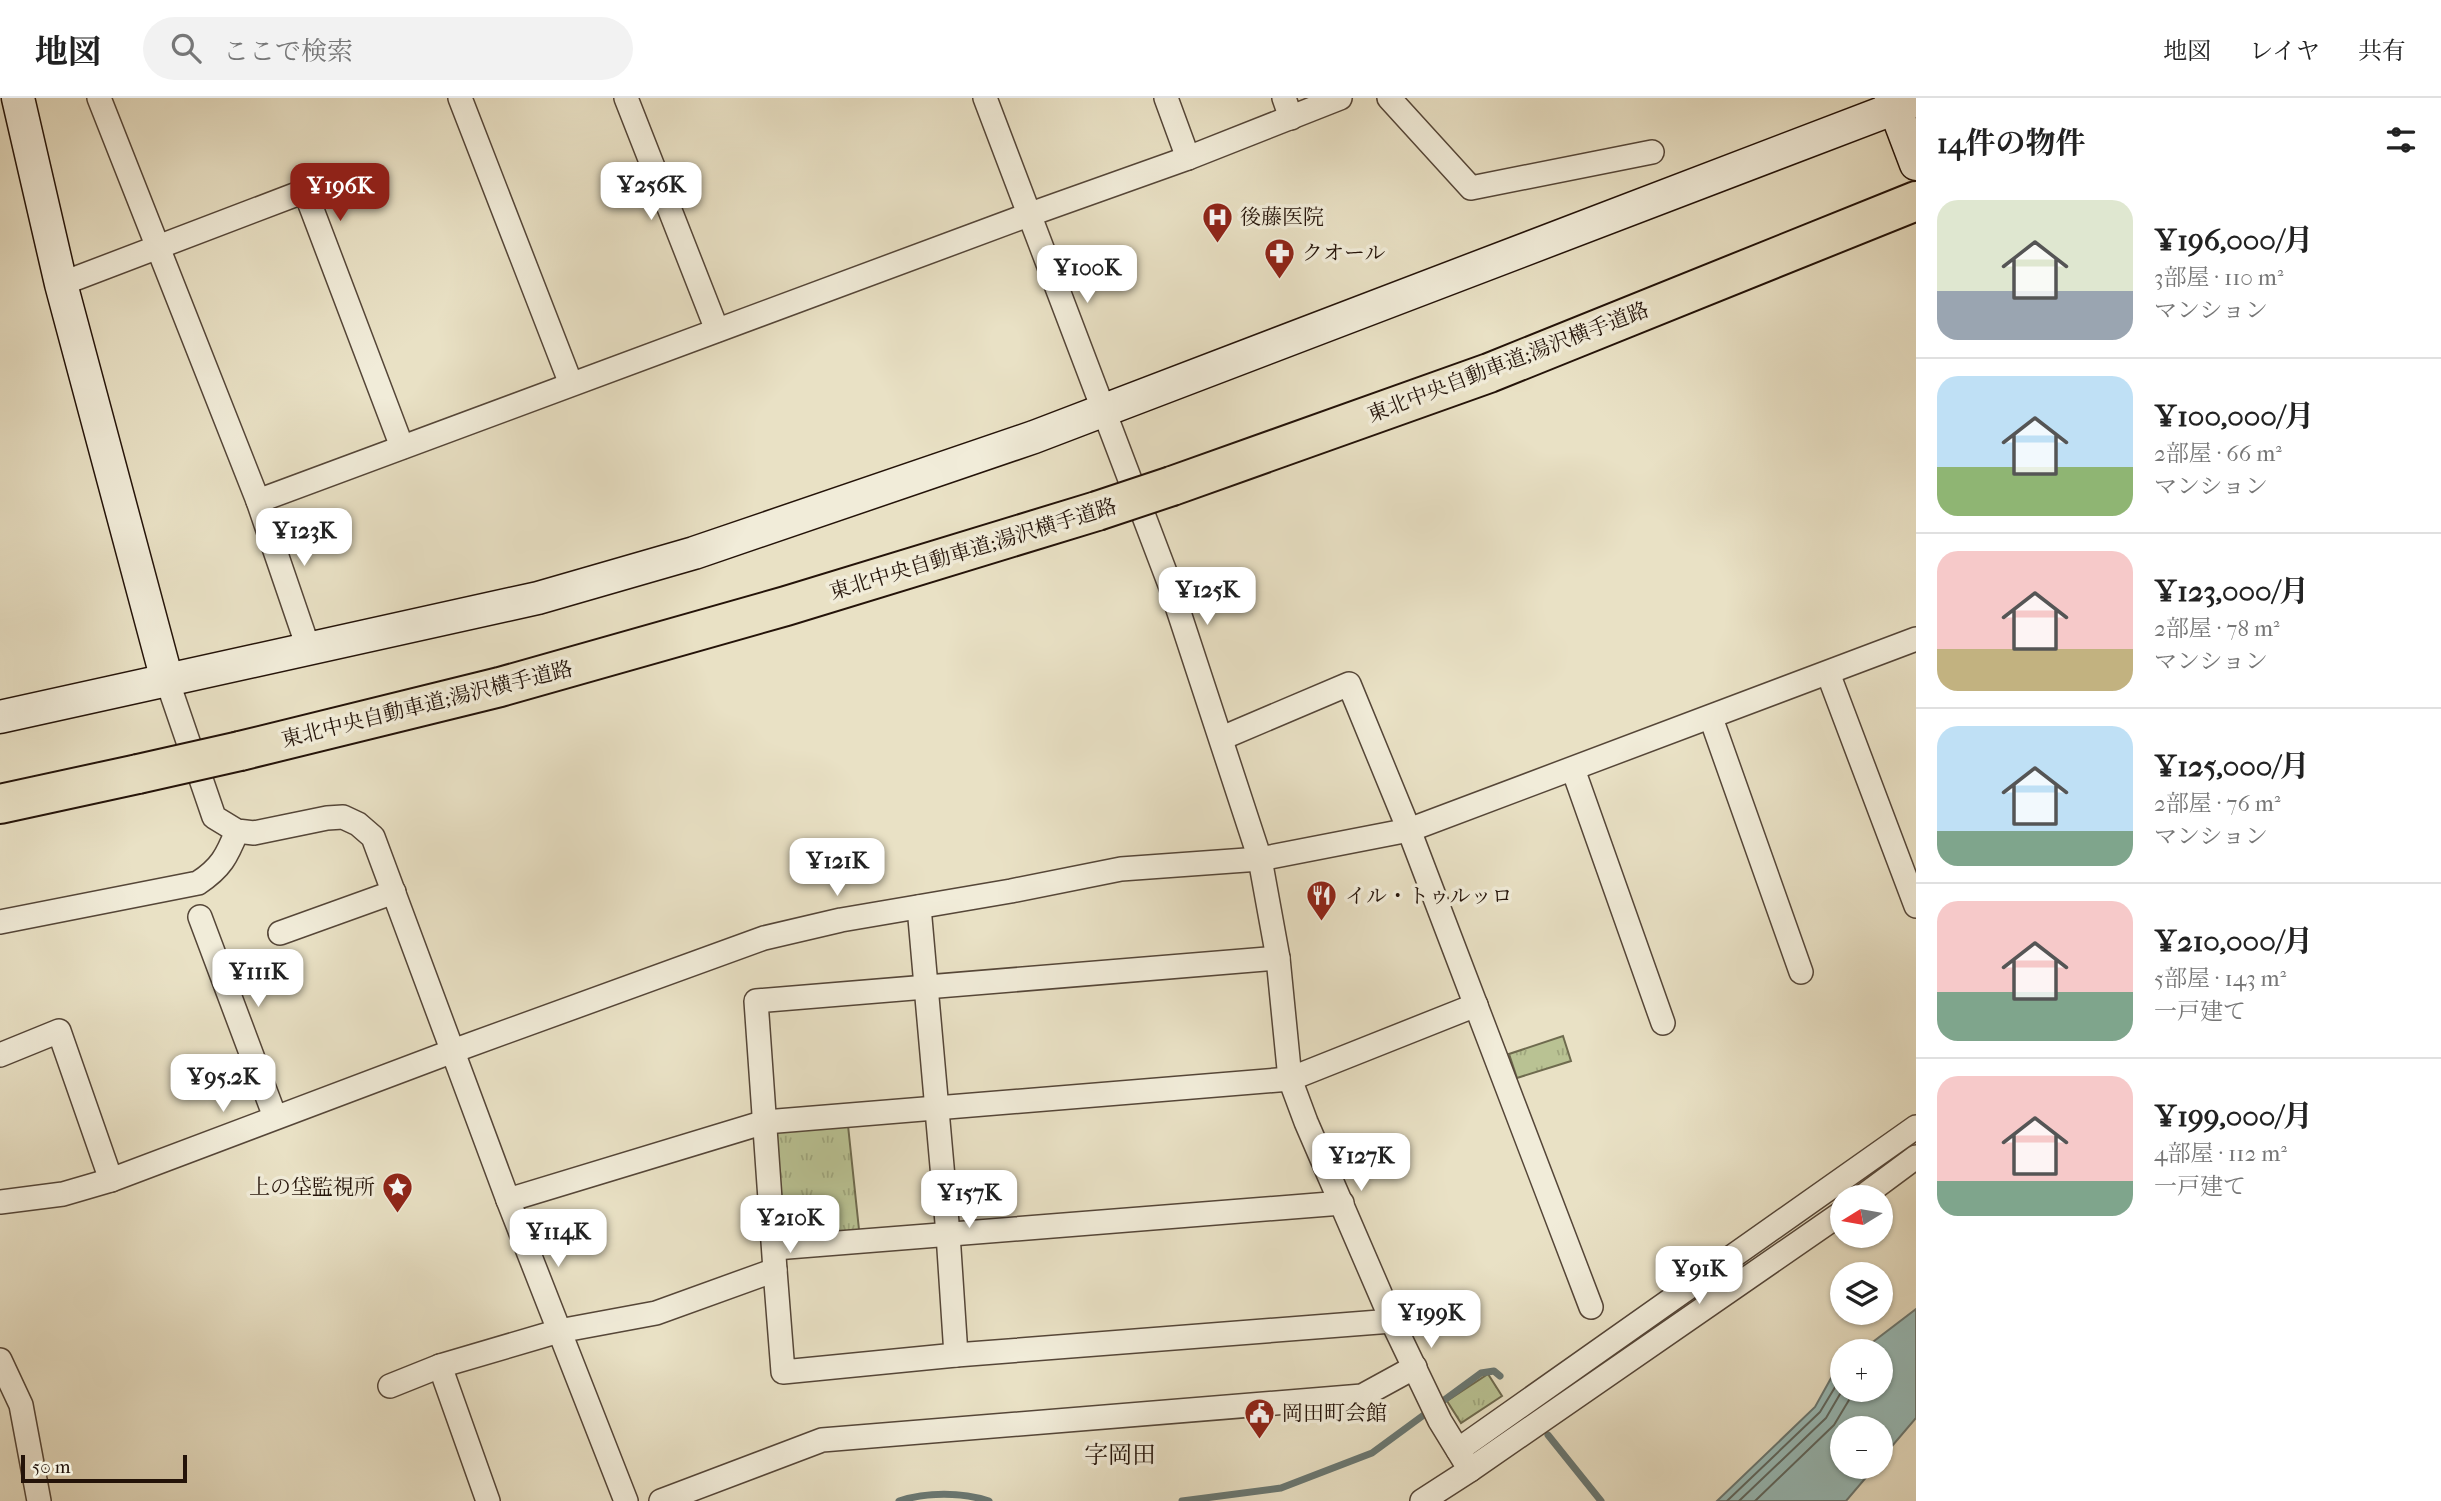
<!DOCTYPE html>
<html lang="ja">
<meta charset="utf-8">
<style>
body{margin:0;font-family:"IM FELL French Canon","Noto Serif JP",serif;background:#f2f2f2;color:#222;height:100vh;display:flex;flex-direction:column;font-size:26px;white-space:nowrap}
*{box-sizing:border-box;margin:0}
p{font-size:23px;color:#767676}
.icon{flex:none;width:38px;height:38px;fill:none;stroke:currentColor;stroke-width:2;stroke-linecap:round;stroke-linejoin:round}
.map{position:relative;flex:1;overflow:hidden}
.sheet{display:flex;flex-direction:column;background:#fff;width:525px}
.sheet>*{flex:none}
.needle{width:46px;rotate:259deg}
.controls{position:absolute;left:1830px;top:1087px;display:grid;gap:14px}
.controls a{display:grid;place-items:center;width:63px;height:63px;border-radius:50%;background:#fff;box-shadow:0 2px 5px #0004;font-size:35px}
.scale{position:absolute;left:21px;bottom:18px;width:166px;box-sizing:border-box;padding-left:7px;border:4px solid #241309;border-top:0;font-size:19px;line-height:24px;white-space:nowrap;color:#241309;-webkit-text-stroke:5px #f1ecd9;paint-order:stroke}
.price{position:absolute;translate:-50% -60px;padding:0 16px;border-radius:14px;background:#fff;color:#222;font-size:23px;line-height:46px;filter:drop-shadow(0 2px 4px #0008)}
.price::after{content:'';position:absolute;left:50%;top:42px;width:21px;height:16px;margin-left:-10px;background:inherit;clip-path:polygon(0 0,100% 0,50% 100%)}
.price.on{background:#8f2418;color:#fff}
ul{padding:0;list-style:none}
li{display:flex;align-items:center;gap:21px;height:175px;padding:0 21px}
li+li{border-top:2px solid #e0e0e0}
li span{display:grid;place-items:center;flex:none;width:196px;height:140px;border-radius:21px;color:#555}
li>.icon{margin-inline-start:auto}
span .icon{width:84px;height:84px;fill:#fffc;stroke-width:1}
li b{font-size:30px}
h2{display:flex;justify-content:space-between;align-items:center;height:84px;padding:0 21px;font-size:30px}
header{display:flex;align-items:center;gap:42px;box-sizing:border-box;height:98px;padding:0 35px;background:#fff;border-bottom:2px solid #e0e0e0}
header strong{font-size:33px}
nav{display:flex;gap:38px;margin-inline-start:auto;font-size:24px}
.search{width:490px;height:63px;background:#f2f2f2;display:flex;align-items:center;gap:18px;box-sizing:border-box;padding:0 24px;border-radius:38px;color:#767676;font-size:26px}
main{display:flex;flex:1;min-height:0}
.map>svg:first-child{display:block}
.park{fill:url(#park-tufts);stroke:#6e6a4e;stroke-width:2}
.water{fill:#98bcb9;stroke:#6a7873;stroke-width:2}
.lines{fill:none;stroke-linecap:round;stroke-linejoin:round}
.shore{stroke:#5e6861;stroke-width:2}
.stream{stroke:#6a7873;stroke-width:7}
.street-casing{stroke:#554638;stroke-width:26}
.secondary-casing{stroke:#241309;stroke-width:35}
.highway-casing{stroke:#241309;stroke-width:42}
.street{stroke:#f1ecd9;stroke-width:23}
.secondary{stroke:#f1ecd9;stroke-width:32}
.highway{stroke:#e9e1c5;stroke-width:38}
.highway-bridge-casing{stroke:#241309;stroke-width:42;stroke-linecap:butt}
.highway-bridge{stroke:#e9e1c5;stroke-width:38}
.labels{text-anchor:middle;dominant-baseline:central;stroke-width:7;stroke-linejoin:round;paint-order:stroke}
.poi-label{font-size:21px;fill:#241309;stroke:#f1ecd9;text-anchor:start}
.street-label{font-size:21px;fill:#241309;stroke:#f1ecd9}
.quarter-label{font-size:24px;fill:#241309;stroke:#f1ecd9}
</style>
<header>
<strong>地図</strong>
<div class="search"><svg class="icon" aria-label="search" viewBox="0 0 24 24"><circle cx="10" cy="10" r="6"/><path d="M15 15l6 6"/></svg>ここで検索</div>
<nav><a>地図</a><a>レイヤ</a><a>共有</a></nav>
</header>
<main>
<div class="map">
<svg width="1916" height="1403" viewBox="0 0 1916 1403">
<defs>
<pattern id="park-tufts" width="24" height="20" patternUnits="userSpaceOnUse" patternTransform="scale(1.75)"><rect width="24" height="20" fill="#b9c293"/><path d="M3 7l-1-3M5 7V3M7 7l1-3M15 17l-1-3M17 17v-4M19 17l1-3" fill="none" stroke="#9fa67d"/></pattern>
</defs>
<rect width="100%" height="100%" fill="#e9e1c5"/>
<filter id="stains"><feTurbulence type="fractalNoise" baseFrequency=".00286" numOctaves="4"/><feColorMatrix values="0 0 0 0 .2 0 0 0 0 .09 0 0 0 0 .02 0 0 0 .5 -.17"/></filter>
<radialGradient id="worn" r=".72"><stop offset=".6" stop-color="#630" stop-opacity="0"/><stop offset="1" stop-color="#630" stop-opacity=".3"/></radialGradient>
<g class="park">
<path d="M1563 938 1571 963 1517 980 1509 956Z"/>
<path d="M847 1018 860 1141 775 1150 765 1024Z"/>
<path d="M1488 1276 1502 1298 1461 1325 1447 1303Z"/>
</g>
<path class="water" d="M1916 1211V1320L1881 1361V1330H1843V1368L1875 1369 1846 1403H1717L1815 1309 1835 1273 1843 1267V1292H1881V1253H1861Z"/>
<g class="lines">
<g class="shore">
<path d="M1727 1403 1820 1314 1843 1276"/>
<path d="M1739 1403 1826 1320 1843 1291"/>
<path d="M1755 1403 1834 1327 1855 1292"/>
</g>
<g class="stream">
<path d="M1548 1337 1601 1403"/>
<path d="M899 1403C927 1394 961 1394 989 1403"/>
<path d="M1182 1403 1281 1390 1372 1355 1481 1275 1494 1273 1500 1278"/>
</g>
<defs>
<g id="street">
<path d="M99 0 258 403 309 552"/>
<path d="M460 0 571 286"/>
<path d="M626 0 717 232"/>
<path d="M985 0 1170 487 1260 761 1278 860 1290 981 1306 1024 1392 1223 1440 1323 1470 1372"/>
<path d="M1166 0 1188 60"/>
<path d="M1284 0 1291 20"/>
<path d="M1389 0 1471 90 1652 54"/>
<path d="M61 186 305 93 402 349"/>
<path d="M258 403 1028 117 1188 60 1340 0"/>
<path d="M1828 575 1916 808"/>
<path d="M167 582 214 719 237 733 254 735 327 720 343 719 358 726 373 739 508 1102 626 1403"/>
<path d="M1711 620 1801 874"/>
<path d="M1222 640 1349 586 1409 732 1591 1209"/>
<path d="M1573 671 1663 925"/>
<path d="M919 809 948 1136 956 1257"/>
<path d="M200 819 275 1019"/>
<path d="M0 824 198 785C221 770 227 758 237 733"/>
<path d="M280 835 394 794"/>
<path d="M0 957 59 933 111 1082"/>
<path d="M1862 1099 1916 1059"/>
<path d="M508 1102 765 1024 1290 981 1476 907"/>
<path d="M0 1104 63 1096 111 1082 453 953 764 840 841 822 1011 793 1121 771 1260 761 1409 732 1916 541"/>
<path d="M775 1150 1342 1105"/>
<path d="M775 1172 756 903 1278 860"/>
<path d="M0 1262 21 1307 39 1403"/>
<path d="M440 1268 488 1403"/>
<path d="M390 1288 440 1268 559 1233 656 1215 775 1172 783 1274 956 1257 1392 1223"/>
<path d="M1458 1352 1916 1029"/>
<path d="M661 1403 822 1342 1362 1298 1415 1269"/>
<path d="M1422 1403 1470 1372 1843 1114"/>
</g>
<g id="secondary">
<path d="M18 0 61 186 167 582"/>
<path d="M1891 0 1916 66"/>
<path d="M0 619 538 500 694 455 1034 339 1916 2"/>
</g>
<g id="highway">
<path d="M1172 388 1489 275 1916 103"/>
<path d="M240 653 500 589 786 508 1097 413"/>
<path d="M0 706 138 676"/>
</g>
</defs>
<use href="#street" class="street-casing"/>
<use href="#secondary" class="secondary-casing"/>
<use href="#highway" class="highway-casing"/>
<use href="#street" class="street"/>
<use href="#secondary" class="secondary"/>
<use href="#highway" class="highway"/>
<defs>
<g id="highway-bridge">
<path d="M1097 413 1172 388"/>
<path d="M138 676 240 653"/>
</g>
</defs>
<use href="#highway-bridge" class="highway-bridge-casing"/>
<use href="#highway-bridge" class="highway-bridge"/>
</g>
<defs>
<symbol id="hospital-pin" viewBox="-11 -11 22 30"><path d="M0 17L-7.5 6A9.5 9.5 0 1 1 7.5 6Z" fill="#8f2418" stroke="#f1ecd9"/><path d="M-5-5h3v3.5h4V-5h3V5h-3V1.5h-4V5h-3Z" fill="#fff"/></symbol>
<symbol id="pharmacy-pin" viewBox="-11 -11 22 30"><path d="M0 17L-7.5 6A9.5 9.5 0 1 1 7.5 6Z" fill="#8f2418" stroke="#f1ecd9"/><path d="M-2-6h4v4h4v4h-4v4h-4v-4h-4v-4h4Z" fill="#fff"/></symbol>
<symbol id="restaurant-pin" viewBox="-11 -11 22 30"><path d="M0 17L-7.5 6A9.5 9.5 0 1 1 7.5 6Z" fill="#8f2418" stroke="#f1ecd9"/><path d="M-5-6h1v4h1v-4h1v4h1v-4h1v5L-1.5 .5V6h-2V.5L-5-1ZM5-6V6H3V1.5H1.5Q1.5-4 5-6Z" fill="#fff"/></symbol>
<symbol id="sight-pin" viewBox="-11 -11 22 30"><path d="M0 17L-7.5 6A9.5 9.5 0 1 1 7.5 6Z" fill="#8f2418" stroke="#f1ecd9"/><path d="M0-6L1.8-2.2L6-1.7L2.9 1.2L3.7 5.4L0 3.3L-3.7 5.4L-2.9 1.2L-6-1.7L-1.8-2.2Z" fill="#fff"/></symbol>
<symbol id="civic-pin" viewBox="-11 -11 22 30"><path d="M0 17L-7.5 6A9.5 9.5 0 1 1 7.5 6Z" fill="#8f2418" stroke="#f1ecd9"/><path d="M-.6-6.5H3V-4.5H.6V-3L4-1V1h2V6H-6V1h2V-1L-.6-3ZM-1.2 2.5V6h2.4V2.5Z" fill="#fff"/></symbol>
</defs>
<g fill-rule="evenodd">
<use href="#hospital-pin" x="1200" y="102" width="35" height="47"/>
<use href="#pharmacy-pin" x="1262" y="138" width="35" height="47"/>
<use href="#restaurant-pin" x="1304" y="780" width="35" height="47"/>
<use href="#sight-pin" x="380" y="1072" width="35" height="47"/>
<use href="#civic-pin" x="1242" y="1298" width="35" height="47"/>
</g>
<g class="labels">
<g class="poi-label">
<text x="1240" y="119">後藤医院</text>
<text x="1302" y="155">クオール</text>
<text x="1345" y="798">イル・トゥルッロ</text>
<text x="375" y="1089" text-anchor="end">上の垈監視所</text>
<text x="1282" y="1315">岡田町会館</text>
</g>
<g class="street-label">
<text transform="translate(1508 264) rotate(-21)">東北中央自動車道;湯沢横手道路</text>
<text transform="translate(973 451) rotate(-17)">東北中央自動車道;湯沢横手道路</text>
<text transform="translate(427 606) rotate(-14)">東北中央自動車道;湯沢横手道路</text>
</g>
<g class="quarter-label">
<text x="1120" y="1357">字岡田</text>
</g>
</g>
<rect width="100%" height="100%" filter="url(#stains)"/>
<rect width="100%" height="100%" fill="url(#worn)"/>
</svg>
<div class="controls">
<a><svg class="needle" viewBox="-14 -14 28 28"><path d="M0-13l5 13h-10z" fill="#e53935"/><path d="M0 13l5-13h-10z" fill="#767676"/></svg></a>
<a><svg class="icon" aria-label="layers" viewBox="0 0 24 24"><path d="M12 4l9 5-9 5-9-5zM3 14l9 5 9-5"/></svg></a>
<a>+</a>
<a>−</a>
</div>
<div class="scale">50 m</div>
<b class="price" style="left:651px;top:124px">¥256K</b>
<b class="price on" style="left:340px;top:125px">¥196K</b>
<b class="price" style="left:1087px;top:207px">¥100K</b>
<b class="price" style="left:304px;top:470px">¥123K</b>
<b class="price" style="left:1207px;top:529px">¥125K</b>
<b class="price" style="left:837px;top:800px">¥121K</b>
<b class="price" style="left:258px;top:911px">¥111K</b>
<b class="price" style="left:223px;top:1016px">¥95.2K</b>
<b class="price" style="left:1361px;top:1095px">¥127K</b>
<b class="price" style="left:969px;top:1132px">¥157K</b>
<b class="price" style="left:790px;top:1157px">¥210K</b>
<b class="price" style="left:558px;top:1171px">¥114K</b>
<b class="price" style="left:1699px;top:1208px">¥91K</b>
<b class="price" style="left:1431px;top:1252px">¥199K</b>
</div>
<section class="sheet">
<h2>14件の物件<svg class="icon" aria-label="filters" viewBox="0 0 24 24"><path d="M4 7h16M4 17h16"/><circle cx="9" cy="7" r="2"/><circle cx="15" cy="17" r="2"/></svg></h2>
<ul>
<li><span style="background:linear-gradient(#dfe7d0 65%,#9aa5b1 0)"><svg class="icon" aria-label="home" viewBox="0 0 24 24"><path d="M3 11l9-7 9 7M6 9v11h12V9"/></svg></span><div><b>¥196,000/月</b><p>3部屋 · 110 m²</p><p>マンション</p></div></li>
<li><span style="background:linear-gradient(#bfe0f5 65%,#8fb573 0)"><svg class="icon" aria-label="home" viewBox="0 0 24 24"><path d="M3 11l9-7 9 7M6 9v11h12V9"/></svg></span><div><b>¥100,000/月</b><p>2部屋 · 66 m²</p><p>マンション</p></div></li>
<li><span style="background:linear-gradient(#f6c9c9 70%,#c2b280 0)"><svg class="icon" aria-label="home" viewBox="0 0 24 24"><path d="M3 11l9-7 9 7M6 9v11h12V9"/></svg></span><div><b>¥123,000/月</b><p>2部屋 · 78 m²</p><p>マンション</p></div></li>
<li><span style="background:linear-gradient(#bfe0f5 75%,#7fa58c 0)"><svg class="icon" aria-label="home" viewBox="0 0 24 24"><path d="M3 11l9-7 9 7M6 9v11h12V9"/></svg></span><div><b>¥125,000/月</b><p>2部屋 · 76 m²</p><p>マンション</p></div></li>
<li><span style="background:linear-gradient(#f6c9c9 65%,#7fa58c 0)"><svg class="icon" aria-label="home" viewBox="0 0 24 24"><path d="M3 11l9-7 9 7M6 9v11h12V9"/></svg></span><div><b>¥210,000/月</b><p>5部屋 · 143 m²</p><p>一戸建て</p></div></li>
<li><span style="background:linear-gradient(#f6c9c9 75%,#7fa58c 0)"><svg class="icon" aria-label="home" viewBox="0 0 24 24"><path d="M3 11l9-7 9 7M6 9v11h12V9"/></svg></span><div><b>¥199,000/月</b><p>4部屋 · 112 m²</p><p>一戸建て</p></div></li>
</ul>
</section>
</main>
